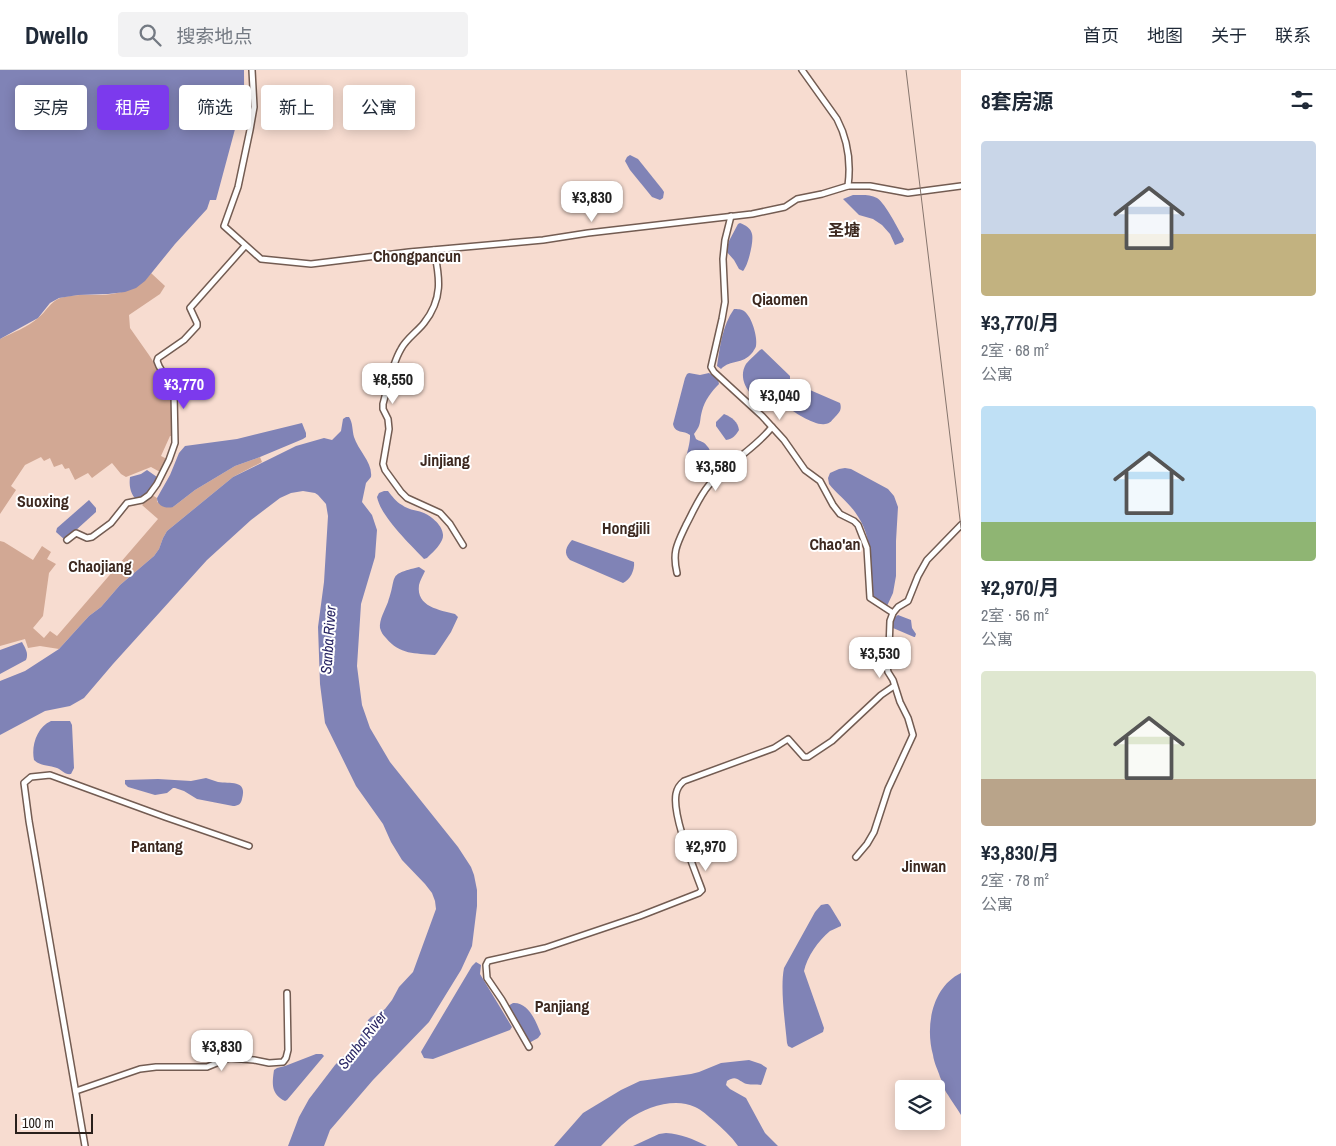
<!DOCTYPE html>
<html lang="zh">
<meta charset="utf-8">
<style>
body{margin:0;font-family:"Archivo Narrow","Noto Sans SC",sans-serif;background:#f2f2f3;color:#1f2937;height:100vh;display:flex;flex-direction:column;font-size:19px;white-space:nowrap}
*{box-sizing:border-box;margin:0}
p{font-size:16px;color:#747a83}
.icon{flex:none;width:28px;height:28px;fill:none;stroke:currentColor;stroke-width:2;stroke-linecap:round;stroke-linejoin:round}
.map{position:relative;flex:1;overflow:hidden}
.sheet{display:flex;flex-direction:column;background:#fff;width:375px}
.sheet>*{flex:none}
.banner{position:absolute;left:15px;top:15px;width:475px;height:45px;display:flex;gap:10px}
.tools{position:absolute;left:895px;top:1010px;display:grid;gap:10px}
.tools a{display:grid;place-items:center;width:50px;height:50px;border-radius:5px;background:#fff;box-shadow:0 2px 12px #0003;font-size:25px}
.scale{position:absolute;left:15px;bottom:12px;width:78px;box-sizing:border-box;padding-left:5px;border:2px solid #29201b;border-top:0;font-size:14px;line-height:18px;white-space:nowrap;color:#29201b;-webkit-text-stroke:4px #fff;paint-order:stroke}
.price{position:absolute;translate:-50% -42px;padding:0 11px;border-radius:10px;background:#fff;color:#222;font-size:16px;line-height:32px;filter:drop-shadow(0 1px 2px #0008)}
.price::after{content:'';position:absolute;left:50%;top:30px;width:15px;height:11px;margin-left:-8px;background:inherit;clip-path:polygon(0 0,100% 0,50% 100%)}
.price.active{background:#7c3aed;color:#fff}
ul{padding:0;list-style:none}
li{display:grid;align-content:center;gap:10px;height:265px;padding:0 20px}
li span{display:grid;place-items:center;height:155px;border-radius:5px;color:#555}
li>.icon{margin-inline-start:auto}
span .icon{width:90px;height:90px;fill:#fffc;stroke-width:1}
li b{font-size:21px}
h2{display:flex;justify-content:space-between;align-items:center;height:60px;padding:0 20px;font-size:21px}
.chip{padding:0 18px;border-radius:5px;background:#fff;box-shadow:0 2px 12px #0003;font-size:18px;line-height:45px}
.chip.active{background:#7c3aed;color:#fff}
header{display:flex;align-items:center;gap:30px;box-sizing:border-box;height:70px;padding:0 25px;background:#fff;border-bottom:1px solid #e0e1e3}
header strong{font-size:24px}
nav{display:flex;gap:28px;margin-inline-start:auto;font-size:18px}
.search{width:350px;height:45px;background:#f2f2f3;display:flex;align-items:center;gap:12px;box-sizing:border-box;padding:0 18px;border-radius:5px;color:#747a83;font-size:19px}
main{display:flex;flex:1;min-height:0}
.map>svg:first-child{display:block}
.green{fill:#d2a894}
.water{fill:#8083b6}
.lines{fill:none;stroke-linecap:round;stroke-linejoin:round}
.street-casing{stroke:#735c52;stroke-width:8}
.street{stroke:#fff;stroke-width:5}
.rail{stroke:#86756d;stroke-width:1}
.labels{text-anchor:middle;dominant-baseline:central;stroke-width:4;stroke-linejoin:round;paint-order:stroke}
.water-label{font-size:15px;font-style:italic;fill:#292664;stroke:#fff}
.quarter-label{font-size:16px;font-weight:bold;fill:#3d2920;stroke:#fff}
</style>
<header>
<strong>Dwello</strong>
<div class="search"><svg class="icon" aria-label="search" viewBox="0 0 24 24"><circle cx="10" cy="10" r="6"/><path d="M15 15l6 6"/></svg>搜索地点</div>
<nav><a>首页</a><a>地图</a><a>关于</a><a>联系</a></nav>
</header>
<main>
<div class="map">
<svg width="961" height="1076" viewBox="0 0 961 1076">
<rect width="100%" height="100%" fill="#f7dcd0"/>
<g class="green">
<path d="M151 203 165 216 160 224 129 245 130 258 149 285 170 318 172 338V366H170L161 386 167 389 160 402 151 397 126 407 121 404 112 393 92 408 88 403 75 410 69 398 65 399 62 394 54 397 50 388 44 391 41 387 25 395 11 416 16 420 0 444V269C12 263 28 257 38 248 46 242 50 232 60 228 73 224 86 225 99 225 118 225 139 219 151 203Z"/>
<path d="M260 387 262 392 233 407 167 461 163 468 159 479 154 486 120 515 101 537 89 546 78 558 59 579 40 576 28 578 25 569 0 576V471L4 472 33 490 42 476 51 482 47 489 56 494 49 503 43 546 33 558 44 568 50 561 57 566 158 449 142 435 152 425 157 428V432L173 437 195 420 235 396Z"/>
</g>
<g class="water">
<path d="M0 0H244C244 19 245 30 238 48L216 130H210L207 139 175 174 145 211 136 218 125 222 108 224 78 225 59 228 50 233 38 248 0 269Z"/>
<path d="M630 85 638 89 662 119 664 122 663 128 660 130 652 127 630 100 625 91 627 87Z"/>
<path d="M853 125C861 125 870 124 877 128 886 134 898 159 904 169L903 172 895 175 890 164 882 155 873 149 859 145 843 129Z"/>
<path d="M740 153C745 155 751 158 752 164 754 171 748 196 743 201L739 199 734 190 726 181 729 171 738 154Z"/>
<path d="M734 239C735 239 741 239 742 240 751 243 758 267 756 276 756 277 753 282 752 283 742 295 731 289 721 299L717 296C720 277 722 256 734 239Z"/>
<path d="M762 279 790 306V315L779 334C774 335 768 335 764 333 749 327 737 309 746 294 750 289 756 284 760 280Z"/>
<path d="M689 303 700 305 709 303 718 309 719 314C711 322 705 330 702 341 699 352 702 354 694 364L696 369C699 371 705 372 707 376 715 384 708 397 705 405L699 408C675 404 691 380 690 365 684 360 675 364 673 354L685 308 687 304Z"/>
<path d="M803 317 840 333C842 339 840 342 835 347 832 350 830 354 825 354 815 356 793 342 785 335L787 328 793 319Z"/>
<path d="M724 344C732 347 738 352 739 360 736 365 733 369 726 370L716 356V352Z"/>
<path d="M346 347H349C353 353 352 360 354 367 358 380 373 393 371 407L366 413 362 432 372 445 377 460 375 487 361 534 357 596 362 635 370 658 390 692 458 777 471 797 474 805 477 820V836L472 876 461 900 429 952 373 1010 330 1060 324 1076H288L299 1047 309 1029 335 995 355 975 361 964 366 958 368 950 371 947 378 944 385 939 392 930 399 917 413 902 436 839 435 831 432 823 425 814 402 790 391 772 383 754 356 716 325 653 320 614 318 557 324 512 328 446 326 434 318 425 315 423 303 421 291 423 280 428 251 450 207 490 113 594 84 628 70 636 45 641 0 665V611L25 601 59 579 78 558 89 546 101 537 120 515 154 486 159 479 163 468 167 461 233 407 296 376 324 368 332 370 341 361 343 349Z"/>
<path d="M302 353 306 363V367L303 369 260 387 235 396 195 420 173 437C166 439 157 436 157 428L170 405 179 383 185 376 237 369Z"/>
<path d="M845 398 851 399 888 419 894 426 898 437 896 471V506L893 523 887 536 875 530 872 525C870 495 874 468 855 442 848 432 837 424 829 414L828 408 830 403 839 399Z"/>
<path d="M147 400 157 407C155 416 146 427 135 428 130 423 129 414 130 407L141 404Z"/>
<path d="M384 421H388C392 426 396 432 402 435 408 440 417 440 424 443 433 447 447 459 442 470 439 477 432 483 427 488L424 489C410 474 381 447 377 427L379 423Z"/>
<path d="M89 430 96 438V442L65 470 56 462 57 458Z"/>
<path d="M572 470 634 492C635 500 630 510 623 513L570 490C563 483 566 477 572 470Z"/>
<path d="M419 497 425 501C423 506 420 510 419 515 416 537 440 540 455 544L458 547 451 562 437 583 435 585C415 583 400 585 386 568 383 565 381 562 380 558 379 550 385 540 388 532 398 505 386 505 419 497Z"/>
<path d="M898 545 911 550 912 558 916 564 915 567H914L893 558 892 556C893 552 894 547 898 545Z"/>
<path d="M22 572C25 578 29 583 26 590L0 604V580Z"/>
<path d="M51 651H70L72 655 74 698 71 704C65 705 62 700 57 698 49 695 40 696 34 690 31 676 37 657 51 651Z"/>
<path d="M206 708C210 709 214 711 218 712 229 714 248 709 242 729 241 734 238 736 233 736L197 729 184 721 175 718H173L167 723 155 725 128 717 125 714V710L158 709 191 711Z"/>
<path d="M826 834H828L830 836 841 854V856C837 858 834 859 830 861 818 871 807 887 804 901L824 958 823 962 792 978 788 976 787 973C785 951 780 918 784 898L815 842 821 835Z"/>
<path d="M476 892 481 895 480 904 512 957 510 960 433 989 424 988 421 982 422 980 472 896Z"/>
<path d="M961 903V1045C957 1038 952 1032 948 1025 944 1020 943 1013 940 1007 938 1000 934 993 933 985 925 956 932 917 961 903Z"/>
<path d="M513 933C529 932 536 952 541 964L538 968 529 973 508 936Z"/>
<path d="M316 984H322L324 986 287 1030 285 1031C271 1024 272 1014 274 1000L277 998 285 996Z"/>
<path d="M749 990 761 994 767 998 762 1013 761 1015C756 1014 752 1015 747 1014 739 1012 737 1004 727 1011L726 1015 730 1019 746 1028 765 1063 778 1076H738C731 1066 722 1058 714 1051 708 1046 702 1040 695 1037 675 1027 646 1037 629 1049 619 1057 610 1067 601 1076H554L583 1043 621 1020 640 1011 691 1004 699 1002 721 993Z"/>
<path d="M666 1063C681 1064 693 1069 707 1076H633L659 1064Z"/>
</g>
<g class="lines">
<defs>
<g id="street">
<path d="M252 0 254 37 250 60 238 117 224 156 261 189 311 194 409 182 543 170 588 163 752 144 785 137 797 129 822 124 848 116H870L908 123 961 116"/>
<path d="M802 0 837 49C848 70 851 93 848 116"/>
<path d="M731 146 725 170 723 189 725 232 722 249 711 297 714 302 762 346 784 370 805 400 820 411 833 435 840 444 854 451 858 455 867 478 870 528 893 543"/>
<path d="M434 180C440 208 443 229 424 253 417 262 406 269 401 279 392 294 388 316 383 334V339L388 349 389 359 383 394 385 400 401 422 407 428 440 443 450 454 463 475"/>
<path d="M67 470 76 463 87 468 92 467 111 453 127 433 142 430 149 425 157 414 169 390 175 373 174 322 159 296 157 291 158 288 184 270 197 256V253L190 238 245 176"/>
<path d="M677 503C672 482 677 474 686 455 693 442 699 427 709 415 727 393 754 380 772 357"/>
<path d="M856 787 867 774 874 762 888 719 913 665 908 648 900 632 893 610 888 602 887 597 889 579 890 551 893 543 898 537 908 531 918 506 927 490 961 455"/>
<path d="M529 977 502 930 487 908 486 895 488 891 545 878 640 846 699 823 702 820C694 798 672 746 676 724 677 718 679 715 684 711L774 678 788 669 804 687H808L832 671 881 625 894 616"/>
<path d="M76 1021 140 999 156 997H207L229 988 254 990 269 993 283 992 286 988 288 980 287 923"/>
<path d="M85 1076 29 751 24 713 31 707 50 705 165 747 249 776"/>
</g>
</defs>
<use href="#street" class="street-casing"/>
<use href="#street" class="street"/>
<path class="rail" d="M906 0 961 458"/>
</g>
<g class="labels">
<g class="water-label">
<text transform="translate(328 570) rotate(-86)">Sanba River</text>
<text transform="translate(362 970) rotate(-52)">Sanba River</text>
</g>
<g class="quarter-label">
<text x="844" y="160">圣塘</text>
<text x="417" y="186">Chongpancun</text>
<text x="780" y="229">Qiaomen</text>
<text x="445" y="390">Jinjiang</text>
<text x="43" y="431">Suoxing</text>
<text x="626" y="458">Hongjili</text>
<text x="835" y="474">Chao'an</text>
<text x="100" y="496">Chaojiang</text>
<text x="157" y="776">Pantang</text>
<text x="924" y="796">Jinwan</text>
<text x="562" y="936">Panjiang</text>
</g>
</g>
</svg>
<div class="tools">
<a><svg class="icon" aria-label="layers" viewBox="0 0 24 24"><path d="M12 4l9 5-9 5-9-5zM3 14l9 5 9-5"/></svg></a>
</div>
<div class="scale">100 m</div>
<b class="price" style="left:592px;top:153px">¥3,830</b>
<b class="price" style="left:393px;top:335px">¥8,550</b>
<b class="price active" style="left:184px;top:340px">¥3,770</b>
<b class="price" style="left:780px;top:351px">¥3,040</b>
<b class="price" style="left:716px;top:422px">¥3,580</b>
<b class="price" style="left:880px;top:609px">¥3,530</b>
<b class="price" style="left:706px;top:802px">¥2,970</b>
<b class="price" style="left:222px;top:1002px">¥3,830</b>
<div class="banner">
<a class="chip">买房</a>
<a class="chip active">租房</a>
<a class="chip">筛选</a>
<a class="chip">新上</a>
<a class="chip">公寓</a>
</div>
</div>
<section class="sheet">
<h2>8套房源<svg class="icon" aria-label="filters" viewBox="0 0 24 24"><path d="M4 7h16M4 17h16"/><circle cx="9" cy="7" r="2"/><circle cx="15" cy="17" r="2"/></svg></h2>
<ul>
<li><span style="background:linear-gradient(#c9d6e8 60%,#c2b280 0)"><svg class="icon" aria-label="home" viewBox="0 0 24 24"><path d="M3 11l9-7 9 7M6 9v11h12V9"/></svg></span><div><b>¥3,770/月</b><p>2室 · 68 m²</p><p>公寓</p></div></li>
<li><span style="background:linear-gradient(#bfe0f5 75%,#8fb573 0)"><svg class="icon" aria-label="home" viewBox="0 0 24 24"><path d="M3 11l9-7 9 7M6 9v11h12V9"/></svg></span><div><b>¥2,970/月</b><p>2室 · 56 m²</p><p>公寓</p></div></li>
<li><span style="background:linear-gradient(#dfe7d0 70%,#b9a48a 0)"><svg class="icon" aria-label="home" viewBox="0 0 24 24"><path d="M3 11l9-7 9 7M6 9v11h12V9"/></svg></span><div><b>¥3,830/月</b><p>2室 · 78 m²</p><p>公寓</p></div></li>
</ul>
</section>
</main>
